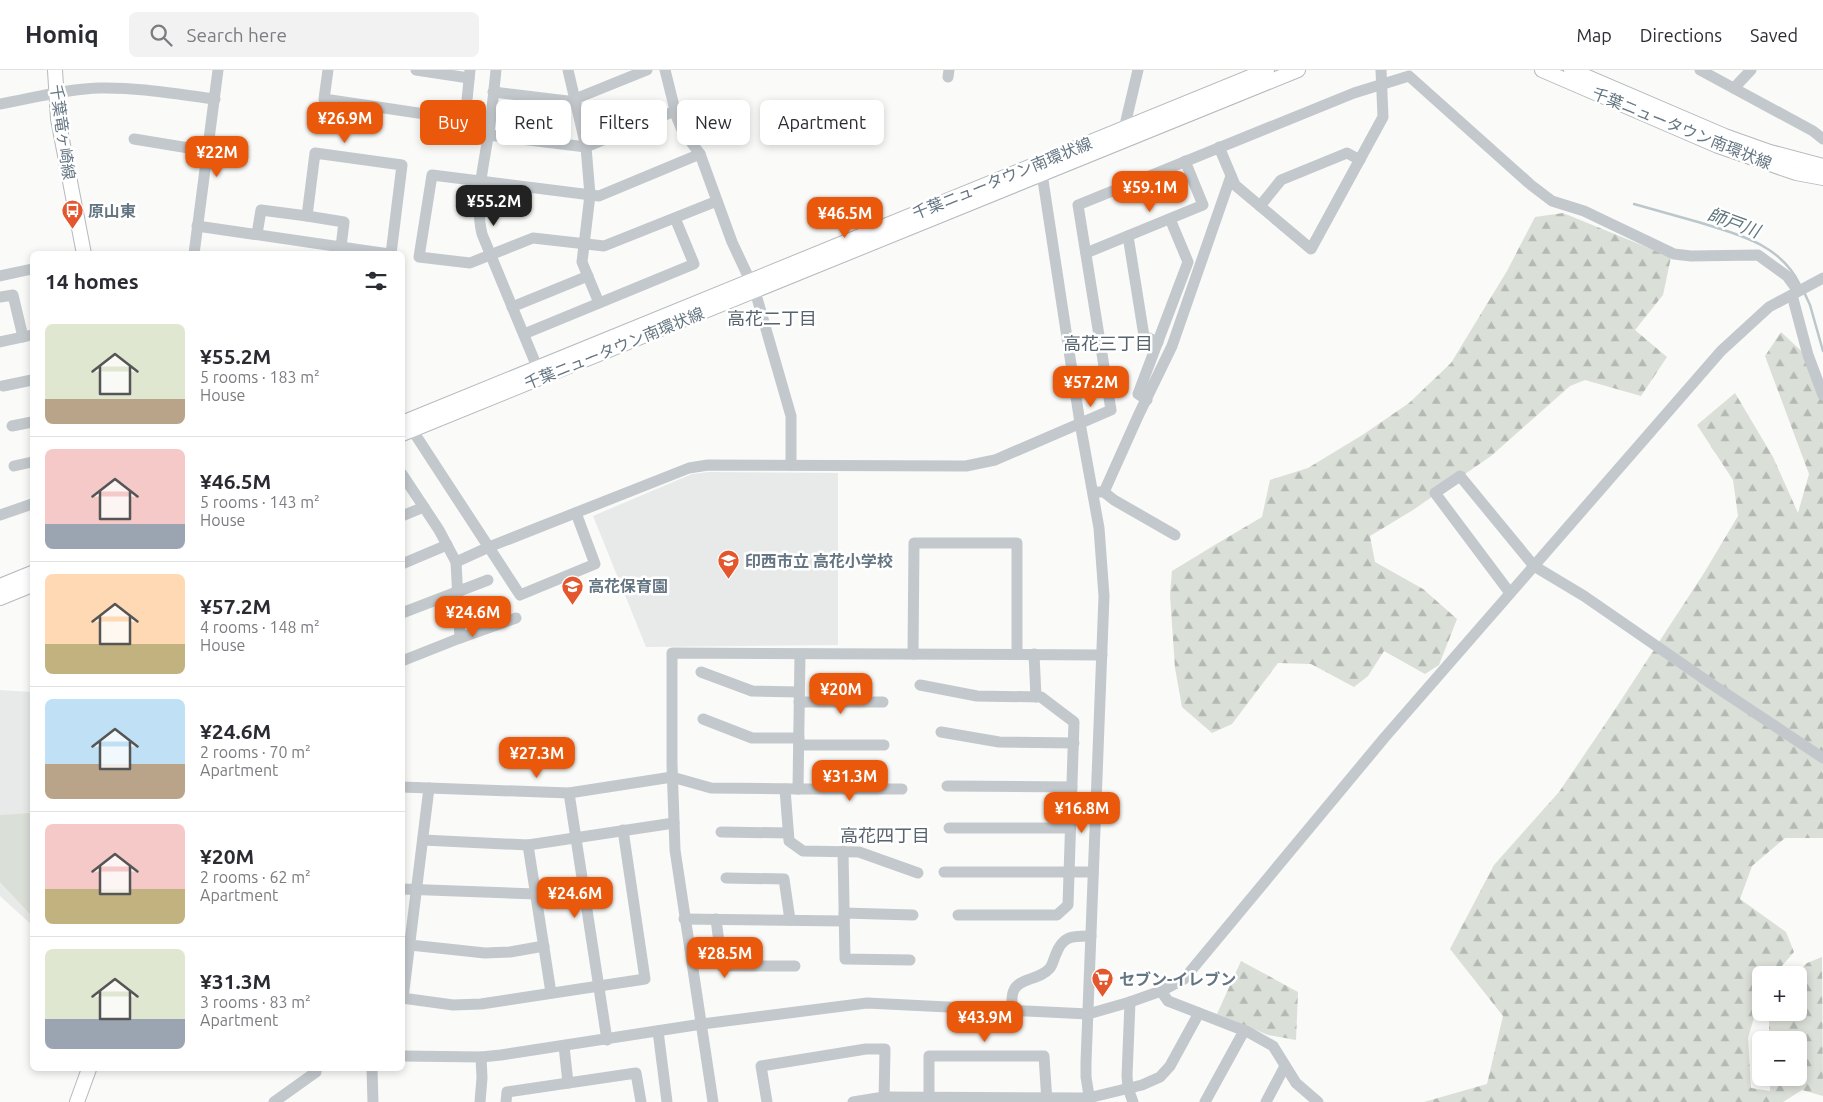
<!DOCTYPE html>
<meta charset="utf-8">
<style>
body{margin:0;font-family:Ubuntu,"Noto Sans JP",sans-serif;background:#f2f2f3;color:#2b2b33;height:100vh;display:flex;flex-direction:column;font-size:19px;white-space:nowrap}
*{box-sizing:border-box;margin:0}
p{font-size:16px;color:#7c7c81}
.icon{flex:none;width:28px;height:28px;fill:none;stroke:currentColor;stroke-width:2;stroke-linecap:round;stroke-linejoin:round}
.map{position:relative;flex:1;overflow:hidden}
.panel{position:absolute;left:30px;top:181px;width:375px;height:820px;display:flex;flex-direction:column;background:#fff;border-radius:8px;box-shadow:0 2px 8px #0003}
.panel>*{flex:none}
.hud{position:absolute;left:420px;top:30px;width:475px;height:45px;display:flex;gap:10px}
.controls{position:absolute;left:1752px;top:896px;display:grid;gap:10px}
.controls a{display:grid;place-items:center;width:55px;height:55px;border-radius:8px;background:#fff;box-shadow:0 2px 8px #0003;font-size:25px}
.price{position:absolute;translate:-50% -42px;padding:0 11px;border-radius:10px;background:#ea580c;color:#fff;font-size:16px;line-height:32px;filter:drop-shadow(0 1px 2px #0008)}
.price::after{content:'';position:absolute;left:50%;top:30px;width:15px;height:11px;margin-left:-8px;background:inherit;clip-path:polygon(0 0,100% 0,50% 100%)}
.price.selected{background:#222;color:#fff}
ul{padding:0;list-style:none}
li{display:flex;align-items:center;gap:15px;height:125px;padding:0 15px}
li+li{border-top:1px solid #e1e1e2}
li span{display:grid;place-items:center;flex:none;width:140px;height:100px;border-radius:8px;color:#555}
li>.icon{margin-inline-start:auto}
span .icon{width:60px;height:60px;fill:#fffc;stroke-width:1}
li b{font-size:21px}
h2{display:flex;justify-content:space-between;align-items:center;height:60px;padding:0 15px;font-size:21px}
.tag{padding:0 18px;border-radius:8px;background:#fff;box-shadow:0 2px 8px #0003;font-size:18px;line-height:45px}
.tag.selected{background:#ea580c;color:#fff}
header{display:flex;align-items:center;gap:30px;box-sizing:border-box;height:70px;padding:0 25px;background:#fff;border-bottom:1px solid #e1e1e2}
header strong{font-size:24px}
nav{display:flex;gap:28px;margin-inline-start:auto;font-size:18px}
.search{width:350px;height:45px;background:#f2f2f3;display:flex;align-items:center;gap:12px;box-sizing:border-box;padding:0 18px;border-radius:8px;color:#7c7c81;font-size:19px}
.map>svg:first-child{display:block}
.built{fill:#e8e9e9}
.forest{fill:url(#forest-firs)}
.pitch{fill:#dadfd7}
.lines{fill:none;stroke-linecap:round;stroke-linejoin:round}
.stream{stroke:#bbc7cb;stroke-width:2.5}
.major-casing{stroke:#b5babe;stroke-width:16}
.minor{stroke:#c3c8cc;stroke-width:11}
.major{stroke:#fff;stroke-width:14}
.labels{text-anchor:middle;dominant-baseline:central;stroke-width:5;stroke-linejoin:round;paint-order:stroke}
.street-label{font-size:16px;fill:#657683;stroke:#fff}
.poi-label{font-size:16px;font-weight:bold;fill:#657683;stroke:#fff;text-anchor:start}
.water-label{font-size:18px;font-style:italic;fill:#60757c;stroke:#fff}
.neighbourhood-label{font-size:18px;fill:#57646e;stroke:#fff}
</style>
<header>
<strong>Homiq</strong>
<div class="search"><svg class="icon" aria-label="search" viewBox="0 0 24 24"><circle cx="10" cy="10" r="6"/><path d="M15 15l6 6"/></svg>Search here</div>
<nav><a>Map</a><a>Directions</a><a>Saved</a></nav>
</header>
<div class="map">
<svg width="1823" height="1032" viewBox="0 0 1823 1032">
<defs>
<pattern id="forest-firs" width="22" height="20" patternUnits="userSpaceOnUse" patternTransform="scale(1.25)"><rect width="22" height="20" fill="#dadfd7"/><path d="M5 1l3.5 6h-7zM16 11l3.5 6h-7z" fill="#b4b9b4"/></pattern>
</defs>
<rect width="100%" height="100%" fill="#fafaf8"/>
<g class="built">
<path d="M709 402 838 403V575L646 577 593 446 692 404Z"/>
<path d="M0 620 32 622V855L0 826Z"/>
</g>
<g class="forest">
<path d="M1563 143 1671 187 1663 225 1635 260 1667 287 1641 326 1585 310 1570 316 1491 386 1413 440 1370 466 1375 492 1423 519 1457 549 1439 595 1425 604 1384 581 1368 606 1354 617 1311 594 1278 593 1232 654 1212 663 1182 637 1175 598 1170 525 1172 501 1218 473 1262 447 1270 410 1308 398 1364 364 1409 333 1451 293 1507 201 1535 147Z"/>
<path d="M1781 262 1813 292 1823 311V768H1785L1752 796 1740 829 1786 862 1794 882 1774 905H1761V923L1748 968 1751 1018 1770 1021V1008H1799V970H1769V948L1772 943 1799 942V905H1796L1807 893 1822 887 1823 1026 1802 1020 1783 1032H1424L1487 1014 1503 946 1450 879 1494 795 1559 722 1612 644 1704 503 1738 446 1733 410 1697 355 1735 323 1773 387 1798 443 1809 404 1765 286Z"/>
<path d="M1241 891 1298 922 1296 970 1268 965 1217 944Z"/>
</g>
<path class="pitch" d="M32 743V846L0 812V745Z"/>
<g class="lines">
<g class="stream">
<path d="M1634 134C1655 140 1677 146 1698 152 1737 164 1781 174 1800 215"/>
<path d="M1804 222 1810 235 1823 281"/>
</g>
<defs>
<g id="major">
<path d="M55 0 58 49 84 184"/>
<path d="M1542 0 1718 76 1796 103 1823 108"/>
<path d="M1571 0 1725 66 1770 82 1823 96"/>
<path d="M402 353 1267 0"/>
<path d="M402 364 1298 0"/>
<path d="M0 516 32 503"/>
<path d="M0 528 32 515"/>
<path d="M77 1032 89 999"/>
</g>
</defs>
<use href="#major" class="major-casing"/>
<g class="minor">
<path d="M328 0 324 29 465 50 470 0"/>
<path d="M416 0 469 8"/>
<path d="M496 0C494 20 492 41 489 61 484 95 474 130 482 164L540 304"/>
<path d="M568 0 586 77 590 125 582 192 599 233"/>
<path d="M665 0 677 48 682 60 700 84 732 172 755 221 791 346V395"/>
<path d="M1700 0 1813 61 1823 69"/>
<path d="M948 7 949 0"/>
<path d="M1734 18 1751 0"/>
<path d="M493 22 576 32"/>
<path d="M575 29 647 0"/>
<path d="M0 34C33 28 66 19 99 18 138 17 176 24 215 29"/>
<path d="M1124 59 1138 0"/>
<path d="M489 65 586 77 675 41"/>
<path d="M134 69 207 81"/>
<path d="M1219 77 1235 115 1311 179 1383 47 1381 0"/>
<path d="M700 84 599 126 432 105 419 187 470 193 533 168 604 176 717 131"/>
<path d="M1041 97 1080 353 1099 458 1104 526 1086 992V1007L1090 1032"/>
<path d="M1260 136 1281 110 1347 83 1360 90"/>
<path d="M197 156 389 184"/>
<path d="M257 164 261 140 307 146"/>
<path d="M1128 166 1144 266 1158 272"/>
<path d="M341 177 344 152 307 146 315 83 402 95 391 184"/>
<path d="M1086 183 1203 135 1185 91"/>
<path d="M194 184 218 0"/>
<path d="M0 206 32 199"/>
<path d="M1792 225 1808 285 1823 325"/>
<path d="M0 227 13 225 23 267"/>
<path d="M512 237 588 206"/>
<path d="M524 264 694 194 675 148"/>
<path d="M0 272 32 265"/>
<path d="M3 316 32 310"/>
<path d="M1147 330 1138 324 1188 192 1170 149"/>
<path d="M409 355 520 525 595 494 576 443"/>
<path d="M12 356 32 352"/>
<path d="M14 396 32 392"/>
<path d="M402 404 439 460 456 492 460 568 402 591"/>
<path d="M1097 422H1104L1114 430 1175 465"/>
<path d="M1104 422 1139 344 1172 276 1231 106"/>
<path d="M0 445 32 434"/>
<path d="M402 446 424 437"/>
<path d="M456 492 489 477 689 398 708 395 966 396 995 390 1111 340 1078 135 1354 23 1409 6 1531 115 1552 131 1584 141 1674 184 1691 186 1758 185 1787 206 1798 221"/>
<path d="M402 494 447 475"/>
<path d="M1510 523 1435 423 1460 406 1534 496 1584 526 1710 613 1823 688"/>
<path d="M402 543 488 510"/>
<path d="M460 568 516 548"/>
<path d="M913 584 914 473H1017V584"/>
<path d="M1034 584 1036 627"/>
<path d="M701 602 752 621 799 622"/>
<path d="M920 615 977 626 1041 627 1074 652 1068 835 1057 845H958"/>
<path d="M799 632H883"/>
<path d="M703 649 752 668H799"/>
<path d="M941 662 999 672 1074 673"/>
<path d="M799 675H884"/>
<path d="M947 716 1072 717"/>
<path d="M402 717 569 723 672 707 711 718 798 719 800 584"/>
<path d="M785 719 789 771 803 781 859 782 918 803"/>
<path d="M798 719H902"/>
<path d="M569 723 607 970"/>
<path d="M949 758H1070"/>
<path d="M721 762 788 763"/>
<path d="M423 770 528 775 674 753"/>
<path d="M528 775 551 923"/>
<path d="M843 781 845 889 910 890"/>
<path d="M944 802H1093"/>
<path d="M726 808 784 809 790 850"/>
<path d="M402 819 536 824"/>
<path d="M844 843 913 845"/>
<path d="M684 849 844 851"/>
<path d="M716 849 722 896H795"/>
<path d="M410 875 485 883 510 882 544 876"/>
<path d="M1161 921 1168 931 1248 962 1273 976 1296 1013 1318 1032"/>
<path d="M402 928 453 935 481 934 645 909 623 760"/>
<path d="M403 928 429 718"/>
<path d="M1130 932 1127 1006 1128 1018 1133 1032"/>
<path d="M1012 940C1012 934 1011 925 1014 920 1019 908 1040 910 1050 898 1053 894 1054 888 1056 884 1063 865 1073 866 1091 866"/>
<path d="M658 961 667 1032"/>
<path d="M564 976 568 1013"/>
<path d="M402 986 481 987 501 985 702 954 867 933 1088 944 1130 932 1161 921 1184 909 1385 667 1721 281 1769 237 1823 208"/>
<path d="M372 999 373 1032"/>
<path d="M274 1032 316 1002V999"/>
<path d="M480 1032 482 1008 481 987"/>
<path d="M506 1032 507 1022 636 1003 641 1032"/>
<path d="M713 1032 675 780 672 694V583L1102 585"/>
<path d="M767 1032 761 996 866 979H885L884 1032"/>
<path d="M853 1032 884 1027 1088 1028 1142 1015 1160 1007 1170 996 1199 943"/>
<path d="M929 1032V986H1044L1047 1032"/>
<path d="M1205 1032 1244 961"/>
<path d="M1266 1032 1285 996"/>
</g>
<use href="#major" class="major"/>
</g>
<defs>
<symbol id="bus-pin" viewBox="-11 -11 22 30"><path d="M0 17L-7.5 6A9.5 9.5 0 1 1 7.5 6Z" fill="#e4572e" stroke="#fff"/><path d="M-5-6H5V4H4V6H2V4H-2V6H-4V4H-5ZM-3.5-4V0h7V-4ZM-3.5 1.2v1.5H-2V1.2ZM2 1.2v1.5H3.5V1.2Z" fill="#fff"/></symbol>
<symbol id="school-pin" viewBox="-11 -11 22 30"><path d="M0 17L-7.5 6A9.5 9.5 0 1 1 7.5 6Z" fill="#e4572e" stroke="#fff"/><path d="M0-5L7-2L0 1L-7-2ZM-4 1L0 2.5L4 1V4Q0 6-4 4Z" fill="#fff"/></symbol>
<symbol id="supermarket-pin" viewBox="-11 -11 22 30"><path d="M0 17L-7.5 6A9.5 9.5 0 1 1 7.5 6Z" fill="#e4572e" stroke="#fff"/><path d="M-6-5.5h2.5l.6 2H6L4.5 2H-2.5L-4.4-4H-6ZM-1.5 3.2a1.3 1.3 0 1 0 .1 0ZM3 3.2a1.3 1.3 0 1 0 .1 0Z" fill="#fff"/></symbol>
</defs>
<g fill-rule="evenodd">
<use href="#bus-pin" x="60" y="128" width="25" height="34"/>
<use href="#school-pin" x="716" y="478" width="25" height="34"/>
<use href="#school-pin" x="560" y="504" width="25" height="34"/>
<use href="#supermarket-pin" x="1090" y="896" width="25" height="34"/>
</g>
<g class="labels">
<g class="street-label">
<text transform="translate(1682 58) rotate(22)">千葉ニュータウン南環状線</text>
<text transform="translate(63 62) rotate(82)">千葉竜ヶ崎線</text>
<text transform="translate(1002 108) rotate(-22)">千葉ニュータウン南環状線</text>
<text transform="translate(614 278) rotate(-22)">千葉ニュータウン南環状線</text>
</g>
<g class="poi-label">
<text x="88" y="141">原山東</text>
<text x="745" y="491">印西市立 高花小学校</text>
<text x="588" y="516">高花保育園</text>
<text x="1119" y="909">セブン-イレブン</text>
</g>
<g class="water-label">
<text transform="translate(1734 152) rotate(20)">師戸川</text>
</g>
<g class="neighbourhood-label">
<text x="772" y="248">高花二丁目</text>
<text x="1108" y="273">高花三丁目</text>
<text x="885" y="765">高花四丁目</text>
</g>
</g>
</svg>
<div class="controls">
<a>+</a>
<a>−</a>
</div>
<b class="price" style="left:345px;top:74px">¥26.9M</b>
<b class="price" style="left:217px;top:108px">¥22M</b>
<b class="price" style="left:1150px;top:143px">¥59.1M</b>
<b class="price selected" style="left:494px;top:157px">¥55.2M</b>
<b class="price" style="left:845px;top:169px">¥46.5M</b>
<b class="price" style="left:1091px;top:338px">¥57.2M</b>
<b class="price" style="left:473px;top:568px">¥24.6M</b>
<b class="price" style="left:841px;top:645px">¥20M</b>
<b class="price" style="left:537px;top:709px">¥27.3M</b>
<b class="price" style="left:850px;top:732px">¥31.3M</b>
<b class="price" style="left:1082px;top:764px">¥16.8M</b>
<b class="price" style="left:575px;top:849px">¥24.6M</b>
<b class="price" style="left:725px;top:909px">¥28.5M</b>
<b class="price" style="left:985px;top:973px">¥43.9M</b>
<div class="hud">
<a class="tag selected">Buy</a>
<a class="tag">Rent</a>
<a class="tag">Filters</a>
<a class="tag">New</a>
<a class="tag">Apartment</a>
</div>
<section class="panel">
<h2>14 homes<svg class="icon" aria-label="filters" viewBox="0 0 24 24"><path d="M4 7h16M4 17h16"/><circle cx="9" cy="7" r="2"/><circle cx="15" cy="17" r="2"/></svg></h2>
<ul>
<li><span style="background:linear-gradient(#dfe7d0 75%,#b9a48a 0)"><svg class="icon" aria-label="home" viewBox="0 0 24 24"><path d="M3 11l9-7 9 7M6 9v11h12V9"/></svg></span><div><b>¥55.2M</b><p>5 rooms · 183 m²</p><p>House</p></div></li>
<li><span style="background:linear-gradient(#f6c9c9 75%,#9aa5b1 0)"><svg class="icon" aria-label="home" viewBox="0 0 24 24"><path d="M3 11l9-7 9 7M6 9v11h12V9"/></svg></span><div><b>¥46.5M</b><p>5 rooms · 143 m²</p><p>House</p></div></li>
<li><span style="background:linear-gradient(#ffd9b3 70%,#c2b280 0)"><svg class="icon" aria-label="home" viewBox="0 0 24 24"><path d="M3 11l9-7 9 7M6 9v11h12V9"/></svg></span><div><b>¥57.2M</b><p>4 rooms · 148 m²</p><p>House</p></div></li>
<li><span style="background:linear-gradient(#bfe0f5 65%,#b9a48a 0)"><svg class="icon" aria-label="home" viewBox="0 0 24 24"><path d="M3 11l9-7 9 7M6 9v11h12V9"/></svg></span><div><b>¥24.6M</b><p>2 rooms · 70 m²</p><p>Apartment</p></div></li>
<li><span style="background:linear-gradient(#f6c9c9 65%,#c2b280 0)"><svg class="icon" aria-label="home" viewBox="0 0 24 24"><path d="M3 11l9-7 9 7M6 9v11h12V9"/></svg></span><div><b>¥20M</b><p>2 rooms · 62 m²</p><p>Apartment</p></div></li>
<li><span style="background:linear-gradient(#dfe7d0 70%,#9aa5b1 0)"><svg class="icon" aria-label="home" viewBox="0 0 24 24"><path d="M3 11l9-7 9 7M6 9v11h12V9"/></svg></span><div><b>¥31.3M</b><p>3 rooms · 83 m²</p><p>Apartment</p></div></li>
</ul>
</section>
</div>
